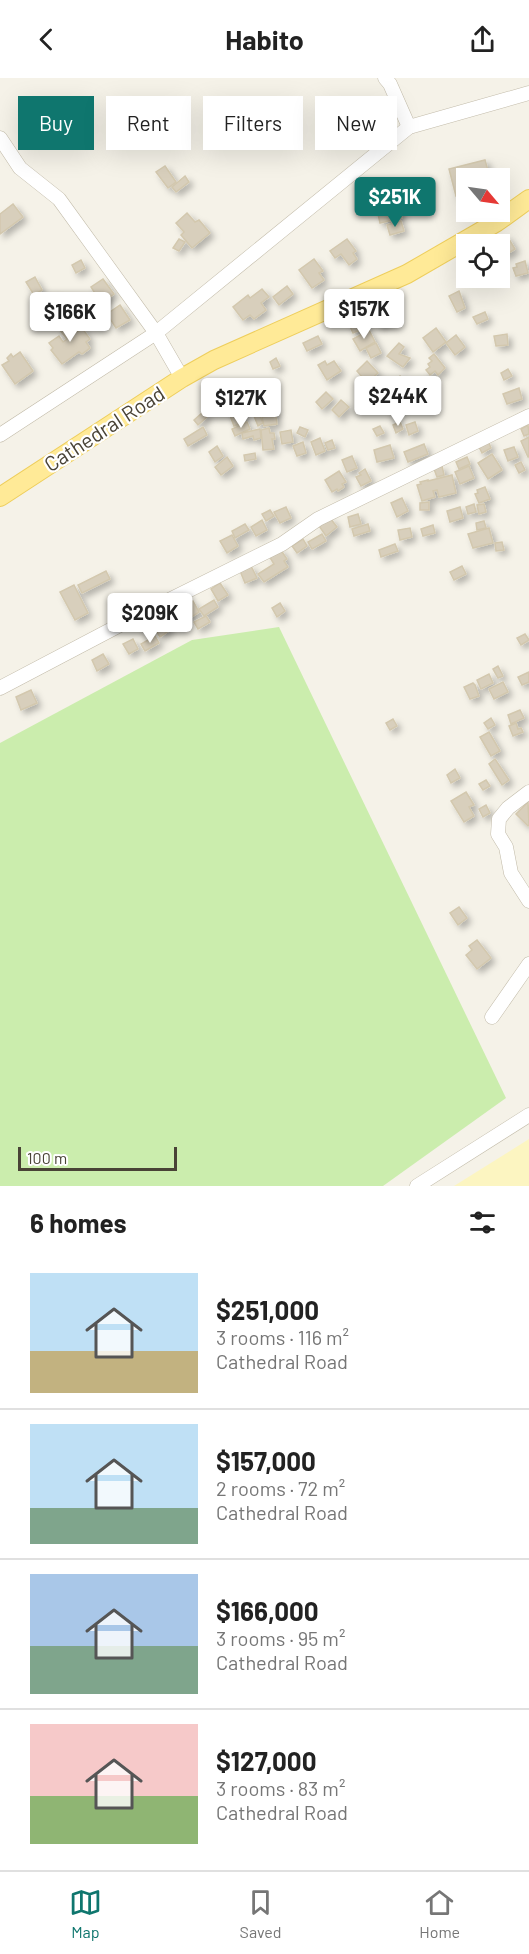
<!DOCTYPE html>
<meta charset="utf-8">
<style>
body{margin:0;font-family:Barlow,sans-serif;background:#f2f2f2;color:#222;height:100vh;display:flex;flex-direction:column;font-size:22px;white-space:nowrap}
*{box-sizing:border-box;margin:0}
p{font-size:20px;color:#767676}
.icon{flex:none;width:33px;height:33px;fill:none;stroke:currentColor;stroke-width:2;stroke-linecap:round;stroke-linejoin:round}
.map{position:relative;height:1108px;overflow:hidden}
.drawer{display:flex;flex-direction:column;background:#fff;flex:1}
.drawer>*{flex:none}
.top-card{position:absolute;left:18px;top:18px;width:494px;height:54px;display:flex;gap:12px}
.needle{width:39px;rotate:119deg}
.tools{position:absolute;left:456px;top:90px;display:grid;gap:12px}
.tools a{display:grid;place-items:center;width:54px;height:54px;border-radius:0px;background:#fff;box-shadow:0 6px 24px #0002;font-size:30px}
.scale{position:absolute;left:18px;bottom:15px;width:159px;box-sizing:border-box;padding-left:6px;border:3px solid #494336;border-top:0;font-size:16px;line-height:21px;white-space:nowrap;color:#494336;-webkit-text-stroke:4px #fff;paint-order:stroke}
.price{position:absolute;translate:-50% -51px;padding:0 14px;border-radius:6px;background:#fff;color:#222;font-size:20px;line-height:39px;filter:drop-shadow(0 2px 3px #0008)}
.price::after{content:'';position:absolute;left:50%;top:36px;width:18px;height:14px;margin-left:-9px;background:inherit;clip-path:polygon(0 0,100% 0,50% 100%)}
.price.selected{background:#0f766e;color:#fff}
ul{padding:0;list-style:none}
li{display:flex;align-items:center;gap:18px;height:150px;padding:0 30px}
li+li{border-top:2px solid #e0e0e0}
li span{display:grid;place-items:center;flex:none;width:168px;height:120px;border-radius:0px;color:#555}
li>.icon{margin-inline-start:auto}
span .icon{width:72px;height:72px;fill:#fffc;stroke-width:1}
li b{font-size:26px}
h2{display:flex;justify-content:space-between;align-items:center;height:72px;padding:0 30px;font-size:26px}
.pill{padding:0 21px;border-radius:0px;background:#fff;box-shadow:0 6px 24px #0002;font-size:21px;line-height:54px}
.pill.selected{background:#0f766e;color:#fff}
header{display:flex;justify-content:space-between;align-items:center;height:78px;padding:0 30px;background:#fff;font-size:27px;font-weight:700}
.dock{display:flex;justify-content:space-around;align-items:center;height:84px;border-top:2px solid #e0e0e0;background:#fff;font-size:16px;color:#767676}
.dock a{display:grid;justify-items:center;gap:3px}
.dock .selected{color:#0f766e}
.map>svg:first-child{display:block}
.green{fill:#cbedad}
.sand{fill:#fcf5c1}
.building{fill:#d8cfbc;stroke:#d3c8ae;stroke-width:1.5;filter:url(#shadow)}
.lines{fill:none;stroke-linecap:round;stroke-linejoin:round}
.minor-casing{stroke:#c2bba9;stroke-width:15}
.major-casing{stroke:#eece5c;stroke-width:20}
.minor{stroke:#fff;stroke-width:14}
.major{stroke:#ffea97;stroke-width:18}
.labels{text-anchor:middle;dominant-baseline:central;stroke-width:4.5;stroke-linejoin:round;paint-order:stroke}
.street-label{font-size:21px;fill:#494336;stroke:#fff}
</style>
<header><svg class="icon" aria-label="back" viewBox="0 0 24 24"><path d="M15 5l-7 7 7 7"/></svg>Habito<svg class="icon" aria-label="share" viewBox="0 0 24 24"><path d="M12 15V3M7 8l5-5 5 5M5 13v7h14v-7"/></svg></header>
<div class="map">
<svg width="529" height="1108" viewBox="0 0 529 1108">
<defs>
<filter id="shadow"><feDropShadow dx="4" dy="4" stdDeviation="3" flood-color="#0004"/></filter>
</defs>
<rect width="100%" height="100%" fill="#f5f2e8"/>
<path class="green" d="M279 549 506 1020 383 1108H0V665L192 562Z"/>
<path class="sand" d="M529 1061V1108H454Z"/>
<g class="building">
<path d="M485 82 490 100H466V115L456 118 449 91Z"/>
<path d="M165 88 176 104 168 110 156 94Z"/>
<path d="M185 98 189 104 176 114 172 109Z"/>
<path d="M392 122 394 126 399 125 402 140 380 145 377 132 385 131 383 124Z"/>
<path d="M13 126 23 139 0 156V136Z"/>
<path d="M187 135 195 144 199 142 210 155 192 170 181 157 184 154 176 145Z"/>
<path d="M401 143 404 153 390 157 387 147Z"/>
<path d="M507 158 515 171 504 178 500 171V166L495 165Z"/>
<path d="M179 161 185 164 179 173 173 170Z"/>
<path d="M347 161 356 173 353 175 357 181 349 187 341 176 335 180 330 173Z"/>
<path d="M314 181 323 193 319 195 324 202 312 210 299 192Z"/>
<path d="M81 182 85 190 76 195 72 187Z"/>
<path d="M525 183 528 195 516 198 513 190 517 189 516 186Z"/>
<path d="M35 199 42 212 34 217 26 204Z"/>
<path d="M103 201 114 216 101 225 91 209Z"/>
<path d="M287 208 293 216 279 227 273 219Z"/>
<path d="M262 211 269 219 261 225 266 232 254 241 250 237 243 242 233 229 248 217 250 220Z"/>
<path d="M459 213 465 230 457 234 449 218Z"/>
<path d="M54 215 66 233 51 244 39 227Z"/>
<path d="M120 227 130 242 116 250 107 236Z"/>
<path d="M386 228 392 242 379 248 374 233Z"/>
<path d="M485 234 488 241 477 246 473 239Z"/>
<path d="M358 240 363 251 353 255 348 244Z"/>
<path d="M69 243 77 254 82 250 90 261 86 264 90 270 82 276 79 274 62 286 51 272 53 270 49 265 59 258 63 264 67 261 59 251Z"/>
<path d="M436 250 446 264 433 274 423 260Z"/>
<path d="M369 252 375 264 360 273 353 261Z"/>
<path d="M507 256 508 267 496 268 494 258Z"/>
<path d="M456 257 465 269 455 277 446 265Z"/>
<path d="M318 258 322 266 307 273 303 265Z"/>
<path d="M376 265 381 275 371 280 366 270Z"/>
<path d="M399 265 404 269 399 276 410 280 403 289 387 278Z"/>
<path d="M20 274 33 293 15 306 2 287 9 283 7 280 11 276 13 279Z"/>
<path d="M434 276 445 290 438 297 435 293 430 297 426 292 430 289 428 286 432 283 429 280Z"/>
<path d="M276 280 280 288 273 291 270 284Z"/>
<path d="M325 283 327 287 334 283 341 293 327 302 318 287Z"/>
<path d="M367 283 378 295 367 305 357 293Z"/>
<path d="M508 291 512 298 504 302 501 295Z"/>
<path d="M400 298 404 304 398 308 394 302Z"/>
<path d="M412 302H416L424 311 416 317 407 306Z"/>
<path d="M258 310 263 316 255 321 251 315Z"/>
<path d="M519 310 522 321 507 326 503 316Z"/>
<path d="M326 314 333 321 322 331 316 324Z"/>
<path d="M226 316 227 319 233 317 236 326 225 330 221 318Z"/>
<path d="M341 322 349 329 339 339 332 332Z"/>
<path d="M232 328 233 331 239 328 245 344 234 348 227 330Z"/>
<path d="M275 331 277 346 264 348 262 339 269 338V332Z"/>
<path d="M203 334 207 339 198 347 194 342Z"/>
<path d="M259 336 263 345 258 348 254 338Z"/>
<path d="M247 344 250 351 235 358 232 351Z"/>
<path d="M400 344 403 351 396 355 393 347Z"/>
<path d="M415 344 418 353 409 357 406 347Z"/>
<path d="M528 347 529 356 524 358 521 351Z"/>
<path d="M380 348 384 355 377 358 373 351Z"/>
<path d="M203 349 207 357 188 368 184 361Z"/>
<path d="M300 349 308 352 305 359 297 355Z"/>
<path d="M269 350 270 355H274L275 361H272L274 371 263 372 261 352Z"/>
<path d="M260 351 261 360 254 362 253 358 243 361 242 355Z"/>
<path d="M291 352 293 364 282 366 280 354Z"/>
<path d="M529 359V379H528L521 363Z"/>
<path d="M320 360 325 373 316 377 311 364Z"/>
<path d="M332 362 335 370 328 372 325 365Z"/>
<path d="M488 363 491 370 482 375 478 367Z"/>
<path d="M303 364 306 375 297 378 293 368Z"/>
<path d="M424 366 428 376 408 384 404 374Z"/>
<path d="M390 367 394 380 377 384 374 372Z"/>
<path d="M217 368 223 378 215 384 209 374Z"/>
<path d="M514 369 518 379 508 383 504 372Z"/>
<path d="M255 375 256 381 245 383 244 377Z"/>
<path d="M492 376 502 392 488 401 478 385Z"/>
<path d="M352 378 357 390 347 394 342 382Z"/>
<path d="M227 379 233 388 221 397 215 389Z"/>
<path d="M467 379 470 386 459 391 456 384Z"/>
<path d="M521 384 525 392 519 395 515 387Z"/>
<path d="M442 388 444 397 437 399 434 391Z"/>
<path d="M469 388 474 400 460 406 455 394Z"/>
<path d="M365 391 371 403 361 408 356 399 361 397 359 395Z"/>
<path d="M339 393 346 404 342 406 344 409 338 413 337 411 332 414 325 402Z"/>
<path d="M452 397 456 415 439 419 437 412 433 413 435 419 422 423 417 407 421 406 420 404 428 402V403Z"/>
<path d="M485 409 490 421 479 425 475 416 478 415 477 412Z"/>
<path d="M402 420 408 433 397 439 391 425Z"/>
<path d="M429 424V432H420V425Z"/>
<path d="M474 426 476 434 468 436 466 429Z"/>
<path d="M484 426 486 434 479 436 477 427Z"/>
<path d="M286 429 291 440 280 445 274 434Z"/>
<path d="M460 429 463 440 450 444 447 433Z"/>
<path d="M270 432 274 438 266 443 262 436Z"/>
<path d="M358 436 361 446 350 449 348 439Z"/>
<path d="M330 440 337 449 326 458 319 448Z"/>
<path d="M262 442 267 452 256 458 251 449Z"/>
<path d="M484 443 486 450 477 452 476 445Z"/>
<path d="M245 446 249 452 235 460 232 453Z"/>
<path d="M368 446 370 453 354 458 352 451Z"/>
<path d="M433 447 435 455 423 458 421 451Z"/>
<path d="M410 450 412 459 400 462 398 452Z"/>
<path d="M489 450 493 465 473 470 468 456Z"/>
<path d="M322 456 326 463 312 471 308 464Z"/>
<path d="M232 457 238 468 227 475 220 463Z"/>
<path d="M303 461 307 468 297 475 292 468Z"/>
<path d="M502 464 504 472 496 473 495 465Z"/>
<path d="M395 466 398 473 381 479 379 472Z"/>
<path d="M280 471 287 481 284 483 288 489 264 504 258 496 274 486 269 478Z"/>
<path d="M251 488 257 500 245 505 240 493Z"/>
<path d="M462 488 466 496 454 502 450 494Z"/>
<path d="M106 493 110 501 82 515 78 507Z"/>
<path d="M220 505 228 517 218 523 211 511Z"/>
<path d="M74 507 88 535 75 542 60 514Z"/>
<path d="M214 522 218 529 204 538 199 531Z"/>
<path d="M193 523 199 534 187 542 181 530Z"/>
<path d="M280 525 285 533 277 539 272 530Z"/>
<path d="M206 538 210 544 198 551 194 544Z"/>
<path d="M163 541 170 552 160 559 153 548Z"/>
<path d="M525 556 529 562 521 567 517 560Z"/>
<path d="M155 558 159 565 145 573 141 566Z"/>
<path d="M133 561 138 571 129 576 123 566Z"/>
<path d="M103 576 109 586 97 593 92 582Z"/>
<path d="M498 588 503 598 498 600 493 591Z"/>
<path d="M529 594V604L522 607 518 599Z"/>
<path d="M489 596 493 605 481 611 477 602Z"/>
<path d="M503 604 508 614 494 621 489 611Z"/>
<path d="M473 605 475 607 479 618 470 621 464 609Z"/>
<path d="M31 612 37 625 21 632 16 619Z"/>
<path d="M520 632 524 640 511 646 508 637Z"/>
<path d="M491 640 495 647 488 651 484 645Z"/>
<path d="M393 641 397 648 390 652 386 645Z"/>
<path d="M516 645 518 651 521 650 523 654 513 658 509 648Z"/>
<path d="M489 654 500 673 491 678 480 659Z"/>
<path d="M495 681 509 702 502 707 489 686Z"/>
<path d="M455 691 460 700 451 705 447 697Z"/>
<path d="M486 702 490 708 483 712 479 706Z"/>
<path d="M466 714 474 727 469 729 474 738 464 744 451 723Z"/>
<path d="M528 724 529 747 528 748 516 736Z"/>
<path d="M486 727 490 735 483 739 479 731Z"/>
<path d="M459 829 467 840 458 847 450 835Z"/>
<path d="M477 862 491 880 477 891 466 877 472 872 469 868Z"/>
</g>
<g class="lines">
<defs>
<g id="minor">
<path d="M385 0 390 6 409 49"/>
<path d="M0 60 20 90 59 121 156 255 182 300"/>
<path d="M0 357 156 255 409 49 529 15"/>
<path d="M0 610 137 538 282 466 318 441 529 338"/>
<path d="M529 714 508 730 499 741 498 756 506 769 511 795 529 823"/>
<path d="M492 939 529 886"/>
<path d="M417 1108 529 1037"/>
</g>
<path id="major" d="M0 419 182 300 214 282 407 196 497 144 529 121"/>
</defs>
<use href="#minor" class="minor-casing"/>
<use href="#major" class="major-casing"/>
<use href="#minor" class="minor"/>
<use href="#major" class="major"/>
</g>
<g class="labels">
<g class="street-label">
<text transform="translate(104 350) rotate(-33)">Cathedral Road</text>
</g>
</g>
</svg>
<div class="tools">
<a><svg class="needle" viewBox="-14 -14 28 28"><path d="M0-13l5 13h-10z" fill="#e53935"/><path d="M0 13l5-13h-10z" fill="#767676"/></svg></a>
<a><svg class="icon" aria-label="locate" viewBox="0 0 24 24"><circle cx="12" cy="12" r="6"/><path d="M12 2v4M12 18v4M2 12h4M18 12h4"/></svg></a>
</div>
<div class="scale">100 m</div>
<b class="price selected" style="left:395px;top:150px">$251K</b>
<b class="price" style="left:364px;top:262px">$157K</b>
<b class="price" style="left:70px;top:265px">$166K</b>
<b class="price" style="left:398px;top:349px">$244K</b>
<b class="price" style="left:241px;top:351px">$127K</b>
<b class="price" style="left:150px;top:566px">$209K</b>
<div class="top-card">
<a class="pill selected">Buy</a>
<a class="pill">Rent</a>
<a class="pill">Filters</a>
<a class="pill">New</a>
</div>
</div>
<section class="drawer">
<h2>6 homes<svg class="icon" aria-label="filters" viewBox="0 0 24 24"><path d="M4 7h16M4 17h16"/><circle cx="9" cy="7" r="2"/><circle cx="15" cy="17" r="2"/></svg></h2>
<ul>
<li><span style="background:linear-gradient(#bfe0f5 65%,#c2b280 0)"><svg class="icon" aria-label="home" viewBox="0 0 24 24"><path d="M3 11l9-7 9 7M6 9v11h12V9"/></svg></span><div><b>$251,000</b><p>3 rooms · 116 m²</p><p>Cathedral Road</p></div></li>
<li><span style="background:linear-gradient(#bfe0f5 70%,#7fa58c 0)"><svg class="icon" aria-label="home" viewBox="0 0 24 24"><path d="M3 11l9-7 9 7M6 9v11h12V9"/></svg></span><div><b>$157,000</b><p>2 rooms · 72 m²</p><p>Cathedral Road</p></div></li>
<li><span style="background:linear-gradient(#a9c7e8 60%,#7fa58c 0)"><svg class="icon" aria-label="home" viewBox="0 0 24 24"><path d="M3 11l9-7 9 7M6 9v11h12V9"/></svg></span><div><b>$166,000</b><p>3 rooms · 95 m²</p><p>Cathedral Road</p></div></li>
<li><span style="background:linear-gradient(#f6c9c9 60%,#8fb573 0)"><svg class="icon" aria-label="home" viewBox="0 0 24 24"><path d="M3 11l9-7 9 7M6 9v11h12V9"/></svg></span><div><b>$127,000</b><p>3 rooms · 83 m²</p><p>Cathedral Road</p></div></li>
</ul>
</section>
<nav class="dock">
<a class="selected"><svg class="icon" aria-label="map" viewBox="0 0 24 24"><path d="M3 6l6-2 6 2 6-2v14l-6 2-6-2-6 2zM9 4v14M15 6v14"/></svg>Map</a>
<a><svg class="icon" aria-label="saved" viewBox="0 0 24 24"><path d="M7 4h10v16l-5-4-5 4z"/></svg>Saved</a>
<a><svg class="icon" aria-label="home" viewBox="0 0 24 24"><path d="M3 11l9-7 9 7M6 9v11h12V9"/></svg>Home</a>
</nav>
